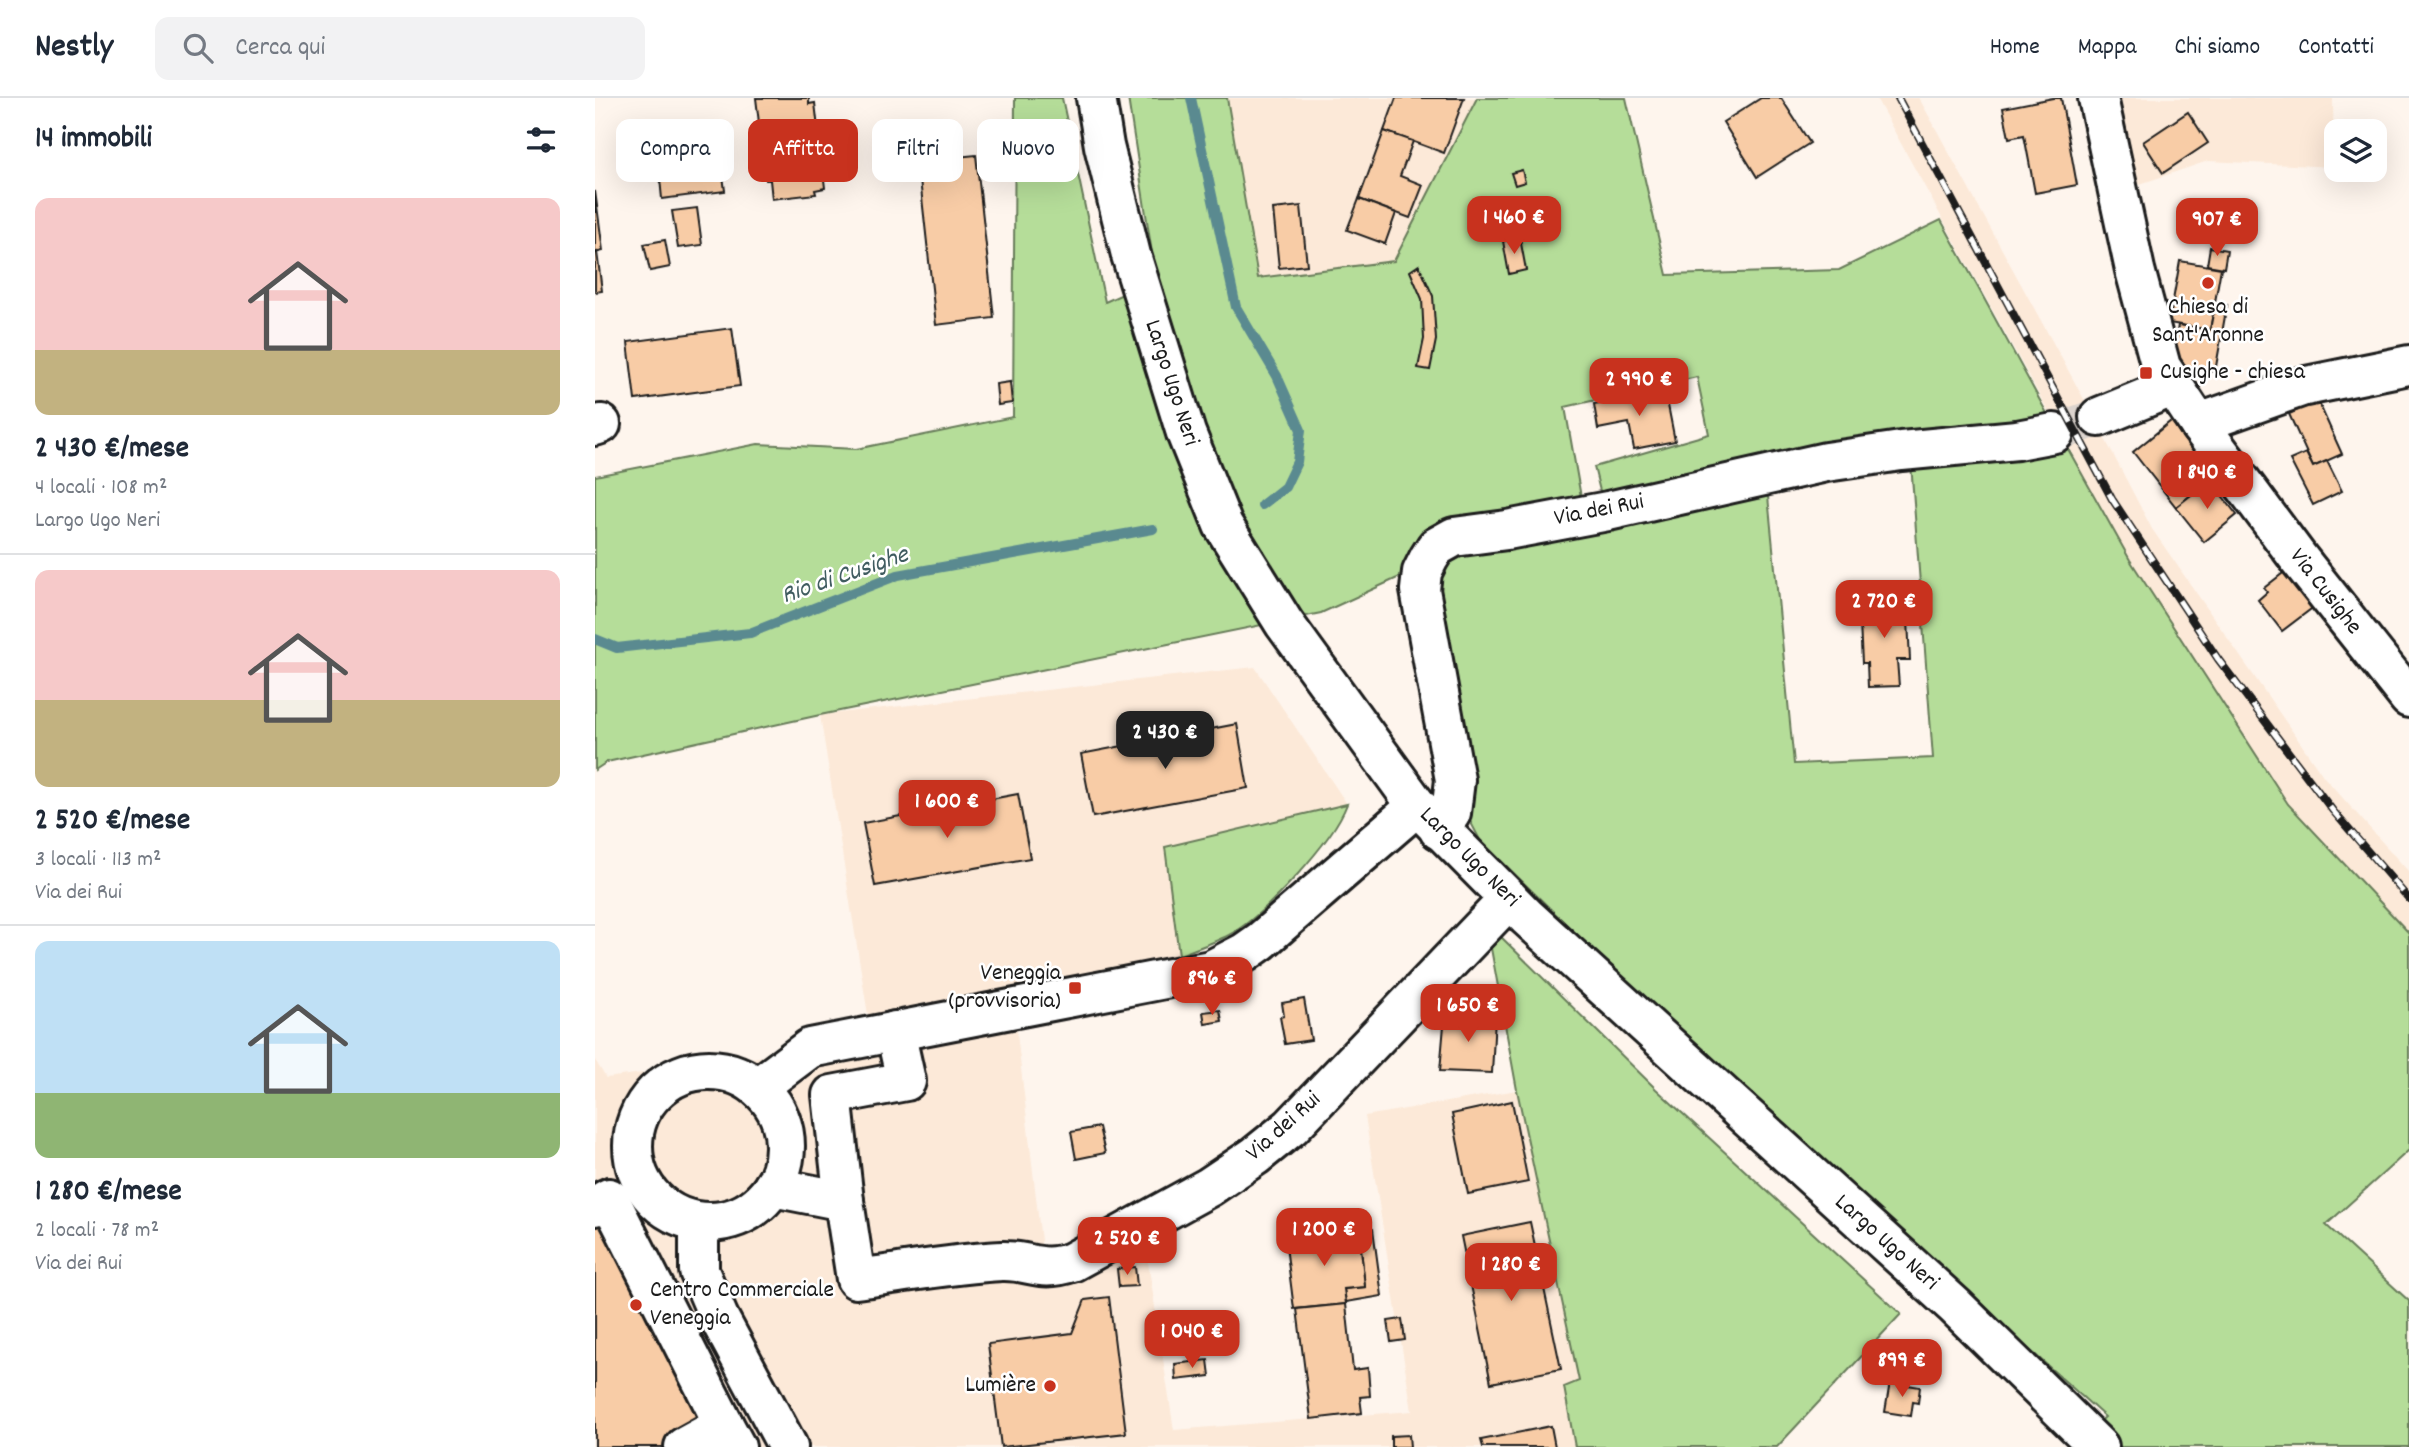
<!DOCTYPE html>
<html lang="it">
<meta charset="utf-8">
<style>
body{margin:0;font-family:Dekko,sans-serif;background:#f2f2f3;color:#1f2937;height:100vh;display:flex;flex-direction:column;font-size:26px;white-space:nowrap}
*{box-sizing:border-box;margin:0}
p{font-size:23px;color:#747a83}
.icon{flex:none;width:38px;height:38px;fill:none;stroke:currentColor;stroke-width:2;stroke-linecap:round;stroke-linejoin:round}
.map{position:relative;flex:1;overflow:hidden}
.sheet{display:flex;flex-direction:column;background:#fff;width:595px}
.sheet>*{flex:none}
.top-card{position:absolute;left:21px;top:21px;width:665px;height:63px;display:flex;gap:14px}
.fabs{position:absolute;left:1729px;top:21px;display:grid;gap:14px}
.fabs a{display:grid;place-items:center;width:63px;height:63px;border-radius:14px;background:#fff;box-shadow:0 7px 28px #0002;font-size:35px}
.price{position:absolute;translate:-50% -60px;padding:0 16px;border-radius:14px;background:#c8321e;color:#fff;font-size:23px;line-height:46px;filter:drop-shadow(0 2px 4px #0008)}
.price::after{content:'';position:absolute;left:50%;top:42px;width:21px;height:16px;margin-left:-10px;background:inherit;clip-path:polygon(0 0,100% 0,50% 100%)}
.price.active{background:#222;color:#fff}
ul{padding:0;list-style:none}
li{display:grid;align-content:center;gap:14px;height:371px;padding:0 35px}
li+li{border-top:2px solid #e0e1e3}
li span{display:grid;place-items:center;height:217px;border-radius:14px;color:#555}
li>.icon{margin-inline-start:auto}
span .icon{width:126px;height:126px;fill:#fffc;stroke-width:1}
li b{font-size:30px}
h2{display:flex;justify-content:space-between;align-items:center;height:84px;padding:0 35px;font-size:30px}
.chip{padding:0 24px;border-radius:14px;background:#fff;box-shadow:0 7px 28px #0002;font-size:24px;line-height:63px}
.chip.active{background:#c8321e;color:#fff}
header{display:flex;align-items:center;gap:42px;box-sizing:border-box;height:98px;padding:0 35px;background:#fff;border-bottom:2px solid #e0e1e3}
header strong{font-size:33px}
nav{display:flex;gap:38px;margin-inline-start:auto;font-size:24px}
.search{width:490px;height:63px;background:#f2f2f3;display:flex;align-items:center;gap:18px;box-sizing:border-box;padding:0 24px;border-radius:14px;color:#747a83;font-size:26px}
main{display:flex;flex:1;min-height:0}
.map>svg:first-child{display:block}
.built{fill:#fce9d8}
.green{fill:#b5dd99;stroke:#687c5a;stroke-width:2}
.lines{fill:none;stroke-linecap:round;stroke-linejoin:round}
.stream{stroke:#5a8a90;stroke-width:10}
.building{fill:#f8cca6;stroke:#1c1c1c;stroke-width:2}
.minor-tunnel{stroke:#dcd4ce;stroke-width:38;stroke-dasharray:38 19;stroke-linecap:butt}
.minor-casing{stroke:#1c1c1c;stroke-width:44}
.minor{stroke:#fff;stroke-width:38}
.rail-casing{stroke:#1c1c1c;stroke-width:8}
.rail{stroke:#fff;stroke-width:5;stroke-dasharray:16;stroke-linecap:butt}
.poi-dot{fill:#c8321e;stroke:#fff;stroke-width:2.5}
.labels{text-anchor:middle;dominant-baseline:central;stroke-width:5;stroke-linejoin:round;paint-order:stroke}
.poi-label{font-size:24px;fill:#1c1c1c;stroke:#fff;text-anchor:start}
.street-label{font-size:24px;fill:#1c1c1c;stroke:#fff}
.water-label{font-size:26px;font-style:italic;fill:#405c60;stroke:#fff}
</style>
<header>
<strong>Nestly</strong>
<div class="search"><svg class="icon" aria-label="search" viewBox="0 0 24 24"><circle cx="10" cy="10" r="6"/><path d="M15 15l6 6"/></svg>Cerca qui</div>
<nav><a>Home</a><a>Mappa</a><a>Chi siamo</a><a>Contatti</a></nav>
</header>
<main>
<section class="sheet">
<h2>14 immobili<svg class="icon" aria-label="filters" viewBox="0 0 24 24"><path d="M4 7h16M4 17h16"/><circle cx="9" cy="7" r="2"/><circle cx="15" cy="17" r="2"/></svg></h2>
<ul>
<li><span style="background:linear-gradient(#f6c9c9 70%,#c2b280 0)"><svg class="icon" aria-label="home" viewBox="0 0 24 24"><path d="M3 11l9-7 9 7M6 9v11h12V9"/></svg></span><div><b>2 430 €/mese</b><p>4 locali · 108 m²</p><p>Largo Ugo Neri</p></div></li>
<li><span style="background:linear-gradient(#f6c9c9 60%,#c2b280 0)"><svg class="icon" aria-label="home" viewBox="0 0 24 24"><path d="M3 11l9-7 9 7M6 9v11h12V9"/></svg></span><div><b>2 520 €/mese</b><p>3 locali · 113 m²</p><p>Via dei Rui</p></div></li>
<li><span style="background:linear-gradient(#bfe0f5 70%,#8fb573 0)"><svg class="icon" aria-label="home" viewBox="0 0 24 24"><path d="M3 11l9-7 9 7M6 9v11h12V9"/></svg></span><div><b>1 280 €/mese</b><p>2 locali · 78 m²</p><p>Via dei Rui</p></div></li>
</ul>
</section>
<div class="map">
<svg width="1814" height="1349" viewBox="0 0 1814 1349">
<rect width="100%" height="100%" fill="#fef5ed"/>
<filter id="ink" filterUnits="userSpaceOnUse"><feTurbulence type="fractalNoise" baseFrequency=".0143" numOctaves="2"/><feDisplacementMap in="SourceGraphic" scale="14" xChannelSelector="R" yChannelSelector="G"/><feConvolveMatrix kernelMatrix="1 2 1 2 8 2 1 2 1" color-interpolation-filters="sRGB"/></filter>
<g filter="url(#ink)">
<g class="built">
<path d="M632 0H882L799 163 662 180Z"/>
<path d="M1281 0H1324L1496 314 1557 431 1729 679 1814 774V835L1693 706 1535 462Z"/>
<path d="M1520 0H1738L1739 69 1613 63 1536 89Z"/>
<path d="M660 569 752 706 570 749 584 857 273 917 225 617Z"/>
<path d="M421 927 448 1160 551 1151 579 1332 817 1313 770 1018 922 992 984 1283 969 1289 980 1349H0V962L11 980 277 943Z"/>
</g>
<g class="green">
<path d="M420 0H467L510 204 561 181 533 0H632L663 180 799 163 882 0H1031L1072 177 1244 172 1346 122 1454 319 1007 401 999 369 1114 336 1102 279 970 309 987 405 809 477 726 515 225 617 12 664 0 672V378L163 346 261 351 418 319Z"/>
<path d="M1468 342 1535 462 1693 706 1814 835V1052L1731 1127 1814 1203V1349H1477L1510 1319C1298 1130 1087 942 885 742L874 721 836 480 853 459 1172 388 1199 666 1338 660 1316 365Z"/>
<path d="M752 706C738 743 669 818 634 837 618 845 600 851 584 857L570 749Z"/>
<path d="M900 833 1061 991 1306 1216 1182 1349H980L969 1289 984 1283 922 992 893 834Z"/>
</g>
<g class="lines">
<g class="stream">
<path d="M596 0 641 209 682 278 706 332 702 364 690 389 667 407"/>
<path d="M0 541 22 550 155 535 303 477 558 431"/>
</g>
</g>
<g class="building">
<path d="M161 0H214V6L220 5 230 90 220 92 221 96 177 101 175 82H171Z"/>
<path d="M801 0H869L849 55 789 33Z"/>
<path d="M1166 0H1186L1215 45 1162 79 1128 24Z"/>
<path d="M1458 0H1466L1482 87 1440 95 1429 37 1414 40 1408 10Z"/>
<path d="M1593 14 1613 45 1568 75 1548 44Z"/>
<path d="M122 31 130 93 67 101 61 39Z"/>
<path d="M789 33 818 43 805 78 828 87 815 120 764 101Z"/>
<path d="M381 57 399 220 341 227 323 63Z"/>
<path d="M927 72 930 84 920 87 916 75Z"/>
<path d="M0 93 8 153 0 155Z"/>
<path d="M764 101 801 115 790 146 752 132Z"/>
<path d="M706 108 712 167 684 170 678 111Z"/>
<path d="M102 110 107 147 83 150 77 113Z"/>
<path d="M925 140 931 172 914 176 908 143Z"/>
<path d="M70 142 75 169 55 173 49 146Z"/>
<path d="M1615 149 1632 152 1629 170 1612 167Z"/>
<path d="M2 154 7 193 0 194V155Z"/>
<path d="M1585 163 1626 170 1615 232 1574 225Z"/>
<path d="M824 167 838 198 841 242 835 272 823 270 829 241 827 201 815 173Z"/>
<path d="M1620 205 1632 207 1620 274 1601 271 1591 273 1577 266 1583 227 1615 232Z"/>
<path d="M137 230 145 288 40 302 33 244Z"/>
<path d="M415 284 417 305 403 307 401 286Z"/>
<path d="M1070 292 1080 343 1039 351 1034 325 1003 331 999 306Z"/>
<path d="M1723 303 1747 356 1718 369 1694 316Z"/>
<path d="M1576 323 1620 378 1581 409 1538 354Z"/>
<path d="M1711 355 1718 369 1732 363 1747 393 1718 407 1695 362Z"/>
<path d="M1615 382 1642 417 1609 444 1581 409Z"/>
<path d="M1692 472 1720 508 1687 533 1663 502 1672 494 1669 490Z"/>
<path d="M1312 502 1315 562H1302L1304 588 1273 589 1272 565H1267L1264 505Z"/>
<path d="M642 626 653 690 498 719 486 656Z"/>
<path d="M423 696 435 760 280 788 268 725Z"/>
<path d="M709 901 716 942 690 946 685 919 689 918 687 905Z"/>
<path d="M625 912 627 923 610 926 608 914Z"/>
<path d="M850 916 900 919 897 975 845 973Z"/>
<path d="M917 1003 933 1084 873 1096 857 1016Z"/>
<path d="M504 1029 510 1055 481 1061 476 1034Z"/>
<path d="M11 1078 150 1331 117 1349H0V1083Z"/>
<path d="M935 1124 966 1271 896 1285 866 1138Z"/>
<path d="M778 1131 787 1198 751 1204 749 1191 770 1189 764 1132Z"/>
<path d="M764 1132 770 1189 749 1191 751 1206 699 1211 690 1140Z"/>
<path d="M540 1169 542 1188 524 1189 522 1171Z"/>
<path d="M514 1199 531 1335 406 1349 393 1246 477 1235 490 1202Z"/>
<path d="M751 1206 758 1272 773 1270 775 1298 765 1299 767 1315 716 1321 702 1211Z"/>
<path d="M807 1221 810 1242 796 1244 793 1223Z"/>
<path d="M613 1262 615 1278 581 1282 580 1266Z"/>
<path d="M1295 1284 1325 1289 1323 1305 1318 1304 1316 1318 1290 1314Z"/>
<path d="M956 1328 960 1349H888L886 1342Z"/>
<path d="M814 1337 815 1349H796V1338Z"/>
</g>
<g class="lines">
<path class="minor-tunnel" d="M1459 335 1504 319"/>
<defs>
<g id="minor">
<path d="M501 0 509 48 536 157 591 335 628 427 689 525 822 708 932 819 1360 1208 1504 1349"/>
<path d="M1503 0 1540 172 1566 269 1605 328 1704 461 1814 600"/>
<path d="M1504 319 1577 289"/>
<path d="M0 328 6 326"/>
<path d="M1605 328 1616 321 1706 289 1814 267"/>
<path d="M844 732 856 715 860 682 825 492 827 474 834 460 841 449 859 439 912 432 1013 413 1231 364 1306 353 1422 342 1459 335"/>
<circle cx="114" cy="1048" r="76"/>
<path d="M163 989 215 950 616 872 649 855 666 843 822 708"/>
<path d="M178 1089 249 1103 237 997 311 983 300 933"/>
<path d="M249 1103 261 1181C309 1175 359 1165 407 1163 436 1162 444 1175 477 1164L614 1089 660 1058 696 1029 914 801"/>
<path d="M0 1108 14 1100 129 1327"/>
<path d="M104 1125V1173L124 1220 193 1349"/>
<path d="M89 1349 129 1327 141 1349"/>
</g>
</defs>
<use href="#minor" class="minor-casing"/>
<use href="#minor" class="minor"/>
<defs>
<path id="rail" d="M1303 0 1517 401 1623 561 1738 713 1814 801"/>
</defs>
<use href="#rail" class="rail-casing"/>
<use href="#rail" class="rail"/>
</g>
</g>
<g class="poi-dot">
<circle cx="1613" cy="185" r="7"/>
<rect x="1544" y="268" width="14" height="14" rx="3.5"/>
<rect x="473" y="883" width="14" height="14" rx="3.5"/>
<circle cx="41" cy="1207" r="7"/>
<circle cx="455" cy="1288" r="7"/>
</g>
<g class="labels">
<g class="poi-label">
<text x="1613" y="210" text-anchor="middle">Chiesa di<tspan x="1613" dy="28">Sant'Aronne</tspan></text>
<text x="1565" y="275">Cusighe - chiesa</text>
<text x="466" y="876" text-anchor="end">Veneggia<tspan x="466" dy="28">(provvisoria)</tspan></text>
<text x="55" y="1193">Centro Commerciale<tspan x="55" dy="28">Veneggia</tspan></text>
<text x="441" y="1288" text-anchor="end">Lumière</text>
</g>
<g class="street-label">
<text transform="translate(576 285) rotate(72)">Largo Ugo Neri</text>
<text transform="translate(1004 413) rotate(-11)">Via dei Rui</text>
<text transform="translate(1730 494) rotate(52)">Via Cusighe</text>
<text transform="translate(874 760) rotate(45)">Largo Ugo Neri</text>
<text transform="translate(689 1029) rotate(-42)">Via dei Rui</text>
<text transform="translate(1291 1145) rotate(42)">Largo Ugo Neri</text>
</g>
<g class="water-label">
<text transform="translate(250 478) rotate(-19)">Rio di Cusighe</text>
</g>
</g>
</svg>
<div class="fabs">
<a><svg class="icon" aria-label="layers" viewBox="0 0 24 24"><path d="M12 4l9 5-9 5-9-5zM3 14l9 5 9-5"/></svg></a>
</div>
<b class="price" style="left:919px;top:158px">1 460 €</b>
<b class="price" style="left:1622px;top:160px">907 €</b>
<b class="price" style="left:1044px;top:320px">2 990 €</b>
<b class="price" style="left:1612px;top:413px">1 840 €</b>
<b class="price" style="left:1289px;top:542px">2 720 €</b>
<b class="price active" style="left:570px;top:673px">2 430 €</b>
<b class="price" style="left:352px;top:742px">1 600 €</b>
<b class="price" style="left:617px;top:919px">896 €</b>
<b class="price" style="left:873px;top:946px">1 650 €</b>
<b class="price" style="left:729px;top:1170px">1 200 €</b>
<b class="price" style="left:532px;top:1179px">2 520 €</b>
<b class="price" style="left:916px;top:1205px">1 280 €</b>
<b class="price" style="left:597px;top:1272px">1 040 €</b>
<b class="price" style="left:1307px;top:1301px">899 €</b>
<div class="top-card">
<a class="chip">Compra</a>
<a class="chip active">Affitta</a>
<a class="chip">Filtri</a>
<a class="chip">Nuovo</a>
</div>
</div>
</main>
